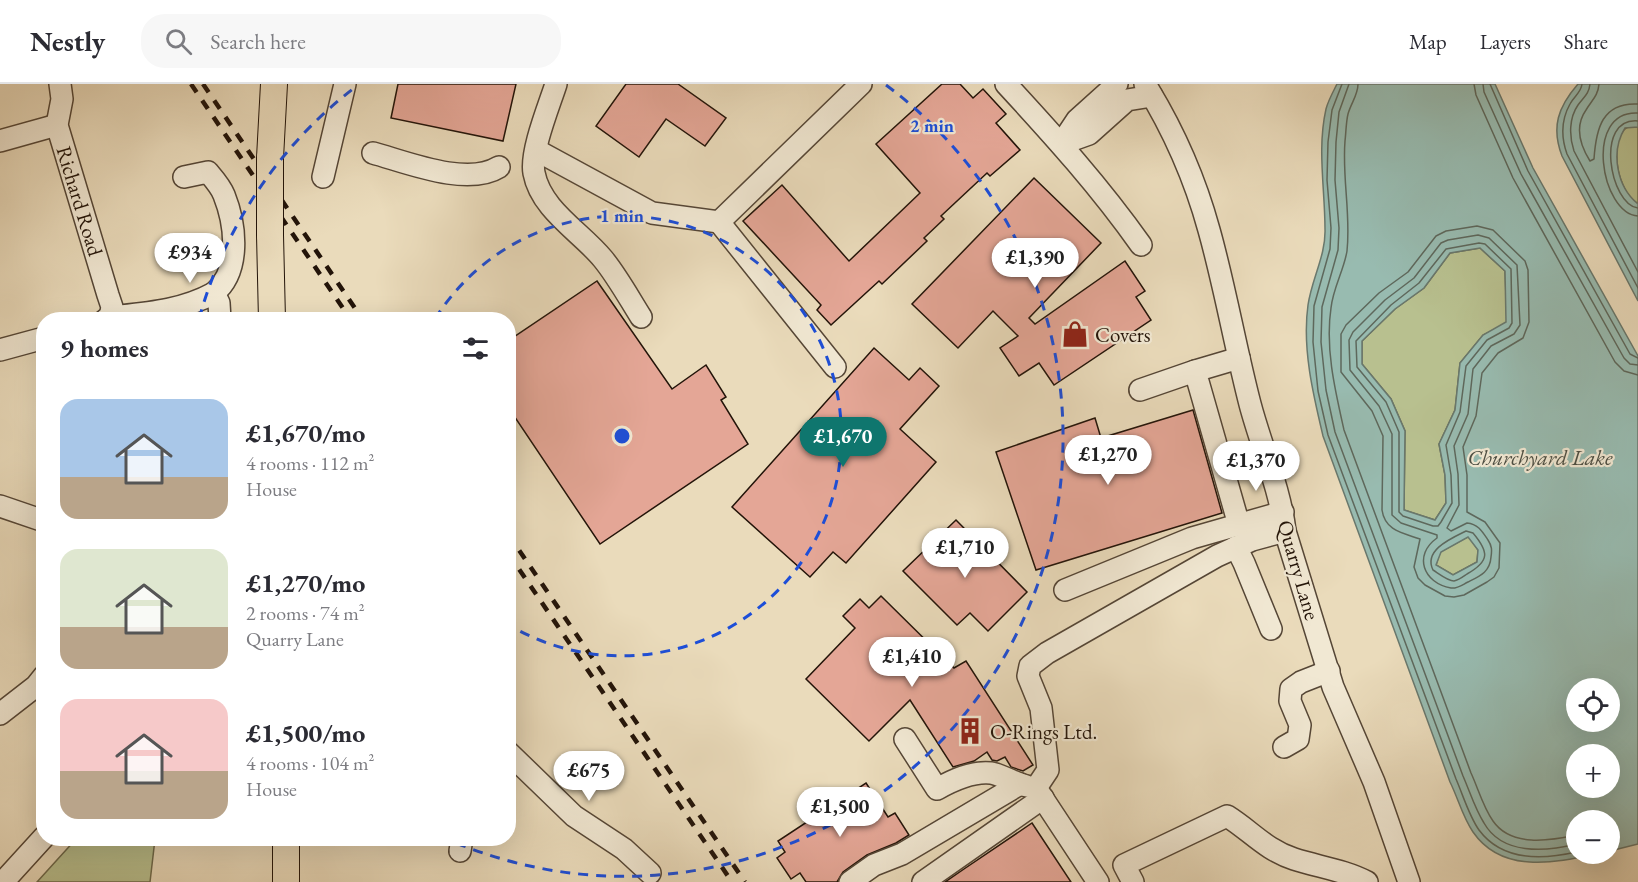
<!DOCTYPE html>
<meta charset="utf-8">
<style>
body{margin:0;font-family:"EB Garamond",serif;background:#f7f7f7;color:#2b2b33;height:100vh;display:flex;flex-direction:column;font-size:22px;white-space:nowrap}
*{box-sizing:border-box;margin:0}
p{font-size:20px;color:#7c7c81}
.icon{flex:none;width:33px;height:33px;fill:none;stroke:currentColor;stroke-width:2;stroke-linecap:round;stroke-linejoin:round}
.map{position:relative;flex:1;overflow:hidden}
.details{position:absolute;left:36px;top:228px;width:480px;height:534px;display:flex;flex-direction:column;background:#fff;border-radius:24px;box-shadow:0 6px 24px #0002}
.details>*{flex:none}
.fabs{position:absolute;left:1566px;top:594px;display:grid;gap:12px}
.fabs a{display:grid;place-items:center;width:54px;height:54px;border-radius:50%;background:#fff;box-shadow:0 6px 24px #0002;font-size:30px}
.price{position:absolute;translate:-50% -51px;padding:0 14px;border-radius:21px;background:#fff;color:#222;font-size:20px;line-height:39px;filter:drop-shadow(0 2px 3px #0008)}
.price::after{content:'';position:absolute;left:50%;top:36px;width:18px;height:14px;margin-left:-9px;background:inherit;clip-path:polygon(0 0,100% 0,50% 100%)}
.price.active{background:#0f766e;color:#fff}
ul{padding:0;list-style:none}
li{display:flex;align-items:center;gap:18px;height:150px;padding:0 24px}
li span{display:grid;place-items:center;flex:none;width:168px;height:120px;border-radius:18px;color:#555}
li>.icon{margin-inline-start:auto}
span .icon{width:72px;height:72px;fill:#fffc;stroke-width:1}
li b{font-size:26px}
h2{display:flex;justify-content:space-between;align-items:center;height:72px;padding:0 24px;font-size:26px}
header{display:flex;align-items:center;gap:36px;box-sizing:border-box;height:84px;padding:0 30px;background:#fff;border-bottom:2px solid #e1e1e2}
header strong{font-size:28px}
nav{display:flex;gap:33px;margin-inline-start:auto;font-size:21px}
.search{width:420px;height:54px;background:#f7f7f7;display:flex;align-items:center;gap:15px;box-sizing:border-box;padding:0 21px;border-radius:24px;color:#7c7c81;font-size:22px}
.map>svg:first-child{display:block}
.green{fill:#b8c08f;stroke:#6e6a4c;stroke-width:1.5}
.water{fill:#98bbb0;stroke:#69786d;stroke-width:1.5;fill-rule:evenodd}
.lines{fill:none;stroke-linecap:round;stroke-linejoin:round}
.shore{stroke:#5e685c;stroke-width:1.5}
.building{fill:#e4a696;stroke:#231409;stroke-width:1.5}
.minor-casing{stroke:#554636;stroke-width:24}
.major-casing{stroke:#231409;stroke-width:28}
.minor{stroke:#f1e8d3;stroke-width:21}
.major{stroke:#eadbbb;stroke-width:26}
.rail{stroke:#231409;stroke-width:4.5;stroke-dasharray:10 10;stroke-linecap:butt}
.major-bridge-casing{stroke:#231409;stroke-width:28;stroke-linecap:butt}
.major-bridge{stroke:#eadbbb;stroke-width:26}
.ring{fill:none;stroke:#1d4ed8;stroke-width:3;stroke-dasharray:10 8}
.labels{text-anchor:middle;dominant-baseline:central;stroke-width:4.5;stroke-linejoin:round;paint-order:stroke}
.street-label{font-size:21px;fill:#231409;stroke:#f1e8d3}
.poi-label{font-size:21px;fill:#231409;stroke:#f1e8d3;text-anchor:start}
.water-label{font-size:22px;font-style:italic;fill:#4c4e43;stroke:#f1e8d3}
.centre{fill:#1d4ed8;stroke:#f1e8d3;stroke-width:3}
.ring-label{font-size:18px;text-anchor:middle;font-weight:bold;fill:#1d4ed8;stroke:#f1e8d3;stroke-width:4.5;stroke-linejoin:round;paint-order:stroke}
</style>
<header>
<strong>Nestly</strong>
<div class="search"><svg class="icon" aria-label="search" viewBox="0 0 24 24"><circle cx="10" cy="10" r="6"/><path d="M15 15l6 6"/></svg>Search here</div>
<nav><a>Map</a><a>Layers</a><a>Share</a></nav>
</header>
<div class="map">
<svg width="1638" height="798" viewBox="0 0 1638 798">
<rect width="100%" height="100%" fill="#eadbbb"/>
<filter id="stains"><feTurbulence type="fractalNoise" baseFrequency=".00333" numOctaves="4"/><feColorMatrix values="0 0 0 0 .2 0 0 0 0 .09 0 0 0 0 .02 0 0 0 .5 -.17"/></filter>
<radialGradient id="worn" r=".72"><stop offset=".6" stop-color="#630" stop-opacity="0"/><stop offset="1" stop-color="#630" stop-opacity=".3"/></radialGradient>
<g class="green">
<path d="M1630 42 1638 43V120C1631 115 1626 109 1623 101 1616 86 1611 49 1630 42Z"/>
<path d="M1480 164 1505 187 1507 239 1483 251 1460 279 1455 326 1439 360 1445 391 1446 419 1435 436 1404 426 1405 347 1391 315 1362 280V257L1395 225 1424 204 1450 169Z"/>
<path d="M1469 452 1478 466 1477 478 1453 491 1436 481 1440 468Z"/>
<path d="M76 755H155L150 798H37Z"/>
</g>
<g class="water">
<path d="M1337 0H1495L1533 84 1638 272V760L1610 767V736H1576V770H1597C1554 779 1502 790 1473 748 1463 734 1458 714 1450 698L1323 352C1313 310 1302 264 1308 221 1312 194 1326 171 1325 145 1325 105 1317 65 1326 25 1328 17 1333 8 1337 0ZM1480 164 1505 187 1506 238 1483 251 1460 279 1455 326 1439 360 1445 391 1446 419 1435 436 1404 426 1405 347 1391 315 1362 280V257L1395 225 1424 204 1450 169ZM1468 453 1478 466 1477 478 1453 491 1436 481 1441 468ZM1576 604H1610V638H1576ZM1576 670H1610V704H1576Z"/>
<path d="M1578 0H1638V43L1625 44C1610 68 1617 103 1638 120V217L1562 72C1551 43 1558 23 1578 0Z"/>
</g>
<g class="lines">
<g class="shore">
<path d="M1342 0 1332 26 1328 58 1327 96 1331 144 1330 165 1314 222 1313 258 1318 307 1328 351 1456 695C1463 711 1469 732 1479 746 1502 777 1542 776 1576 768"/>
<path d="M1349 0 1339 28 1336 58 1335 96 1339 144 1338 166 1322 223 1321 258 1326 306 1335 348 1463 692C1470 708 1475 725 1484 739 1502 771 1545 768 1576 760"/>
<path d="M1358 0C1358 11 1351 19 1348 30 1346 38 1346 49 1345 57 1342 94 1351 130 1347 167 1344 186 1333 204 1331 224 1325 264 1335 306 1344 346L1471 689C1478 704 1483 723 1493 737 1511 763 1549 757 1576 751"/>
<path d="M1474 0 1476 11 1513 94 1615 278 1624 287 1638 291"/>
<path d="M1483 0 1484 8 1521 90 1624 274 1630 280 1638 281"/>
<path d="M1490 0 1528 87 1630 270 1638 274"/>
<path d="M1582 0C1581 9 1574 12 1570 20 1561 36 1561 53 1567 70L1638 204"/>
<path d="M1590 0C1589 10 1584 13 1578 21 1569 34 1569 52 1574 67L1638 188"/>
<path d="M1599 0C1598 12 1592 16 1586 26 1574 43 1580 61 1590 77L1594 75C1596 45 1602 18 1638 20"/>
<path d="M1638 29C1583 26 1601 130 1638 132"/>
<path d="M1638 37C1594 33 1610 121 1638 124"/>
<path d="M1477 142 1493 146 1525 177 1528 186 1529 238 1523 254 1498 269 1482 289 1476 332 1463 363 1467 391V428L1485 438 1500 459 1499 484 1494 493 1487 498 1464 511 1454 513 1445 512 1425 501 1418 494 1414 483 1420 455C1403 449 1385 447 1382 426L1383 352 1372 327 1341 288V250L1346 241 1379 209 1408 188 1436 152 1446 147Z"/>
<path d="M1478 151 1489 154 1517 181 1520 241 1514 250 1491 262 1473 285 1468 330 1454 362 1458 390 1459 421 1447 444 1451 447 1467 439C1478 440 1482 447 1488 456 1492 462 1492 466 1491 473 1490 488 1480 492 1468 498 1462 501 1457 505 1451 504 1423 499 1413 471 1437 454V451L1401 439 1392 431V350L1379 322 1350 286 1349 256 1353 248 1385 216 1414 194 1441 159 1448 156Z"/>
<path d="M1479 159 1485 160 1511 185 1512 239 1509 244 1487 256 1466 282 1460 328 1446 361 1451 391 1452 419 1441 438 1438 442H1433L1403 432 1399 428V348L1386 318 1357 283 1356 257 1391 221 1419 199 1446 165Z"/>
<path d="M1466 447 1473 449C1489 468 1490 477 1467 490 1464 492 1459 496 1454 497 1448 497 1438 489 1433 486 1423 466 1452 454 1466 447Z"/>
</g>
</g>
<g class="building">
<path d="M398 0H516L503 57 391 34Z"/>
<path d="M626 0H678L726 34 705 62 666 35 639 73 596 42Z"/>
<path d="M942 0H960L973 14 983 5 1006 30 996 39 1020 66 990 92 987 89 941 132 944 135 924 154 927 157 882 200 879 197 831 241 817 226 821 221 743 137 782 101 849 177 920 109 876 60Z"/>
<path d="M1034 94 1101 159 1029 234 1035 240 1125 177 1145 207 1136 213 1151 236 1054 301 1039 279 1019 292 1000 264 1018 252 993 227 958 264 912 220Z"/>
<path d="M597 197 672 305 706 281 726 313 721 316 748 360 600 460 508 323V257Z"/>
<path d="M874 264 909 296 920 284 939 302 900 345 936 378 846 479 833 468 810 493 732 423Z"/>
<path d="M1193 326 1222 429 1036 486 996 368 1095 334 1101 354Z"/>
<path d="M956 436 1027 508 988 547 970 529 957 541 903 487Z"/>
<path d="M881 512 954 584 966 577 1033 681 1023 687 1011 683 1005 673 997 677 992 676 987 668 974 677 953 683 910 616 869 657 806 595 855 544 843 532 860 515 869 524Z"/>
<path d="M866 699 888 733 895 729 909 751 896 759 867 771 843 788 837 798H806L800 789 791 795 777 774 785 768 778 757Z"/>
<path d="M1032 739 1071 798H945L964 785Z"/>
</g>
<g class="lines">
<defs>
<g id="minor">
<path d="M60 0 62 15 57 41 108 211 112 223 110 233"/>
<path d="M556 0C549 22 530 68 534 89 541 126 581 148 603 175 617 192 629 214 641 233"/>
<path d="M1006 0C1054 52 1100 103 1141 161"/>
<path d="M1145 0C1173 45 1195 95 1209 146 1225 203 1235 262 1250 320 1261 362 1280 404 1285 447L1333 603 1374 698 1409 798"/>
<path d="M0 57 57 41"/>
<path d="M1061 60 1089 50 1127 16 1152 12"/>
<path d="M1061 60 1077 36 1117 0"/>
<path d="M536 66 652 129 719 138"/>
<path d="M373 69C406 78 467 103 499 83"/>
<path d="M184 93 208 88C214 95 221 103 224 111 236 141 241 187 214 209"/>
<path d="M323 93 345 0"/>
<path d="M105 236 110 233C147 229 181 227 214 209L219 219 220 236"/>
<path d="M0 266 44 254"/>
<path d="M835 283 719 138 861 0"/>
<path d="M1140 306 1195 287"/>
<path d="M0 422 44 437"/>
<path d="M1239 441 1195 287 1239 274"/>
<path d="M1236 463 1244 479 1271 545"/>
<path d="M1065 506 1192 454 1283 428"/>
<path d="M0 630 36 602 44 592"/>
<path d="M905 655 937 705C953 696 972 687 991 689 1000 690 1016 700 1027 702"/>
<path d="M1284 663 1298 655 1300 641 1290 617 1291 605 1301 598 1329 587"/>
<path d="M508 668 574 732 624 765 650 789"/>
<path d="M1036 704 1048 686 1041 624 1028 592 1030 582 1047 569 1217 472 1252 456 1285 447"/>
<path d="M1036 704 1098 798"/>
<path d="M460 767 462 754"/>
<path d="M3 798 44 753"/>
<path d="M850 798 874 781 902 770 1020 700"/>
<path d="M923 798 1043 714"/>
<path d="M1133 798 1124 781 1227 732C1251 747 1266 766 1294 775 1319 783 1344 786 1367 798"/>
</g>
<g id="major">
<path d="M270 74 274 0"/>
<path d="M270 151 272 236"/>
<path d="M286 754V798"/>
</g>
</defs>
<use href="#minor" class="minor-casing"/>
<use href="#major" class="major-casing"/>
<use href="#minor" class="minor"/>
<use href="#major" class="major"/>
<g class="rail">
<path d="M191 0 351 236"/>
<path d="M203 0 363 236"/>
<path d="M508 450 745 798"/>
<path d="M508 469 732 798"/>
</g>
<defs>
<path id="major-bridge" d="M270 151V74"/>
</defs>
<use href="#major-bridge" class="major-bridge-casing"/>
<use href="#major-bridge" class="major-bridge"/>
</g>
<g class="ring">
<path d="M435 235A220 220 0 1 1 509 541"/>
<path d="M199 235A439 439 0 0 1 358 1M886 1A439 439 0 0 1 447 755"/>
</g>
<defs>
<symbol id="shop-bare" viewBox="-9 -9 18 18"><path d="M-5-2.5h2.3a2.7 3.5 0 0 1 5.4 0H5L5.5 6h-11ZM-1.5-2.5h3a1.5 2.3 0 0 0-3 0Z" fill="#8f2418" stroke="#f1e8d3" stroke-width="2.5" paint-order="stroke"/></symbol>
<symbol id="building-bare" viewBox="-9 -9 18 18"><path d="M-4-6H4V6H1V3H-1V6H-4ZM-2.5-4.3h1.7v1.8h-1.7ZM.8-4.3h1.7v1.8H.8ZM-2.5-1h1.7V.8h-1.7ZM.8-1h1.7V.8H.8Z" fill="#8f2418" stroke="#f1e8d3" stroke-width="2.5" paint-order="stroke"/></symbol>
</defs>
<g fill-rule="evenodd">
<use href="#shop-bare" x="1056" y="231" width="38" height="38"/>
<use href="#building-bare" x="951" y="628" width="38" height="38"/>
</g>
<g class="labels">
<g class="street-label">
<text transform="translate(80 117) rotate(73)">Richard Road</text>
<text transform="translate(1299 486) rotate(74)">Quarry Lane</text>
</g>
<g class="poi-label">
<text x="1095" y="250">Covers</text>
<text x="990" y="647">O-Rings Ltd.</text>
</g>
<g class="water-label">
<text x="1540" y="373">Churchyard Lake</text>
</g>
</g>
<circle cx="622" cy="352" r="9" class="centre"/>
<g class="ring-label">
<text x="932" y="48">2 min</text>
<text x="622" y="138">1 min</text>
</g>
<rect width="100%" height="100%" filter="url(#stains)"/>
<rect width="100%" height="100%" fill="url(#worn)"/>
</svg>
<div class="fabs">
<a><svg class="icon" aria-label="locate" viewBox="0 0 24 24"><circle cx="12" cy="12" r="6"/><path d="M12 2v4M12 18v4M2 12h4M18 12h4"/></svg></a>
<a>+</a>
<a>−</a>
</div>
<b class="price" style="left:190px;top:200px">£934</b>
<b class="price" style="left:1035px;top:205px">£1,390</b>
<b class="price active" style="left:843px;top:384px">£1,670</b>
<b class="price" style="left:1108px;top:402px">£1,270</b>
<b class="price" style="left:1256px;top:408px">£1,370</b>
<b class="price" style="left:965px;top:495px">£1,710</b>
<b class="price" style="left:912px;top:604px">£1,410</b>
<b class="price" style="left:589px;top:718px">£675</b>
<b class="price" style="left:840px;top:754px">£1,500</b>
<section class="details">
<h2>9 homes<svg class="icon" aria-label="filters" viewBox="0 0 24 24"><path d="M4 7h16M4 17h16"/><circle cx="9" cy="7" r="2"/><circle cx="15" cy="17" r="2"/></svg></h2>
<ul>
<li><span style="background:linear-gradient(#a9c7e8 65%,#b9a48a 0)"><svg class="icon" aria-label="home" viewBox="0 0 24 24"><path d="M3 11l9-7 9 7M6 9v11h12V9"/></svg></span><div><b>£1,670/mo</b><p>4 rooms · 112 m²</p><p>House</p></div></li>
<li><span style="background:linear-gradient(#dfe7d0 65%,#b9a48a 0)"><svg class="icon" aria-label="home" viewBox="0 0 24 24"><path d="M3 11l9-7 9 7M6 9v11h12V9"/></svg></span><div><b>£1,270/mo</b><p>2 rooms · 74 m²</p><p>Quarry Lane</p></div></li>
<li><span style="background:linear-gradient(#f6c9c9 60%,#b9a48a 0)"><svg class="icon" aria-label="home" viewBox="0 0 24 24"><path d="M3 11l9-7 9 7M6 9v11h12V9"/></svg></span><div><b>£1,500/mo</b><p>4 rooms · 104 m²</p><p>House</p></div></li>
</ul>
</section>
</div>
